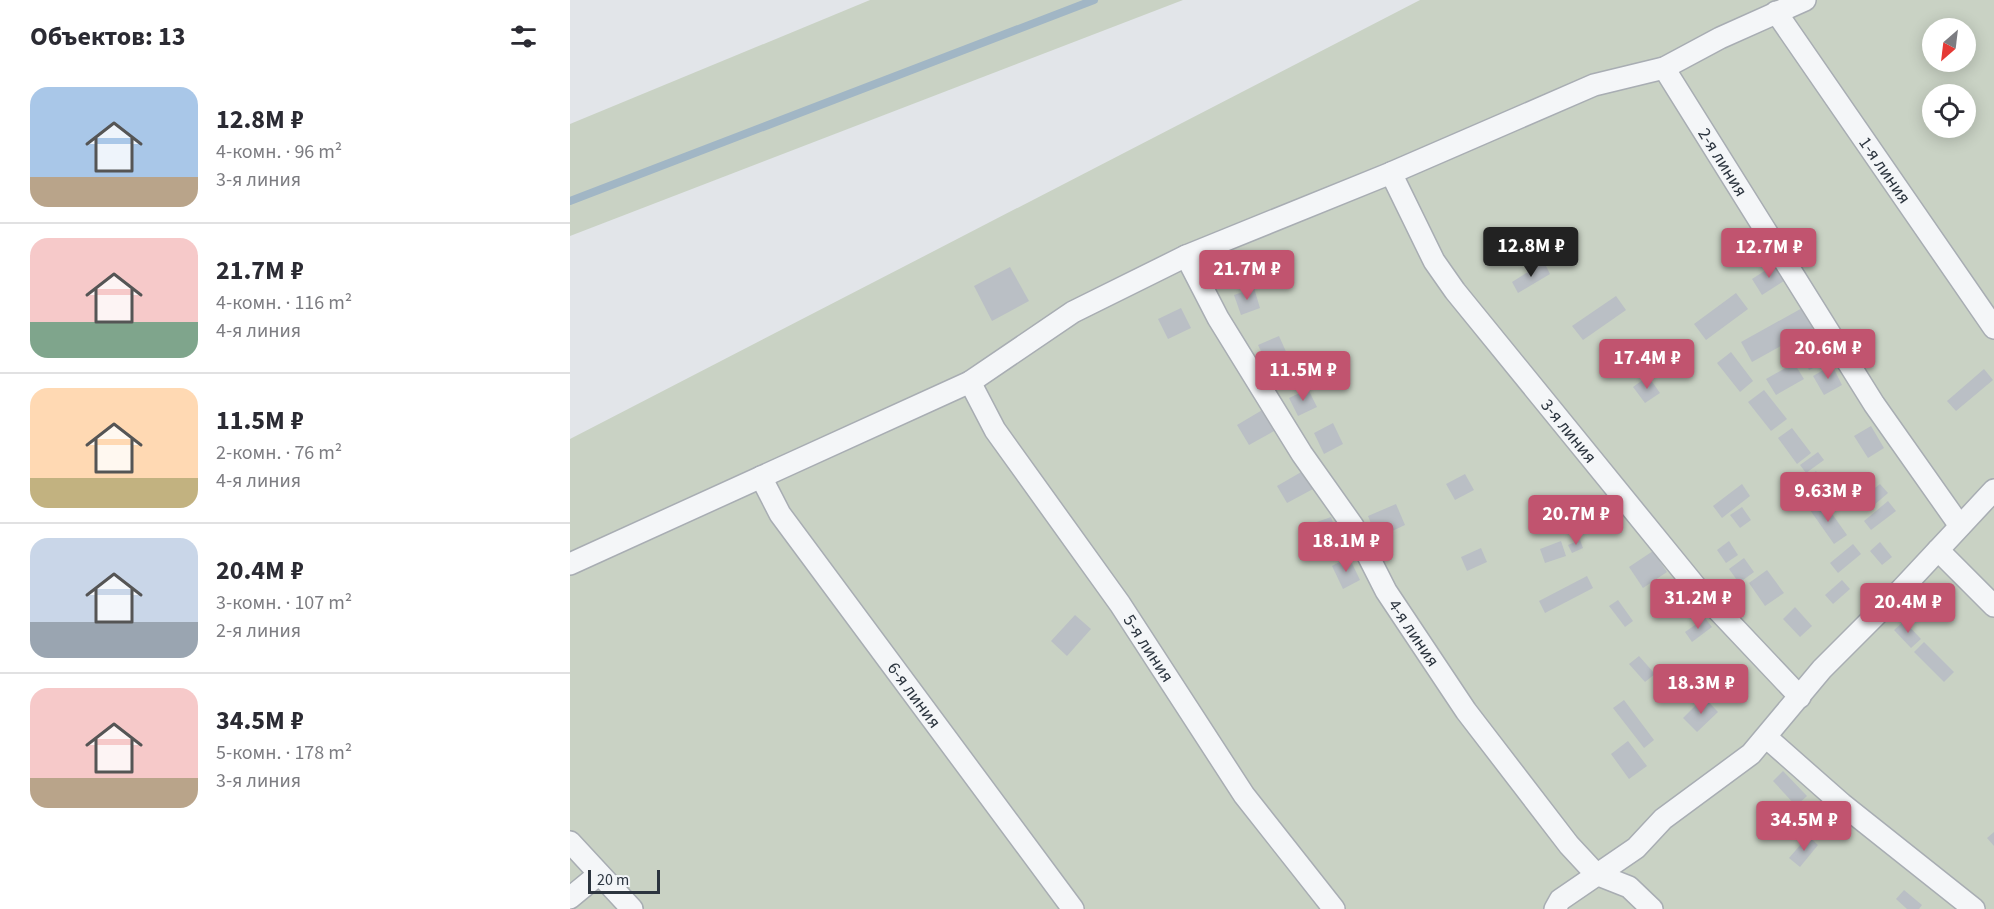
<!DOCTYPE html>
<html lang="ru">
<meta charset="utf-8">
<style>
body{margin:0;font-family:"Source Sans 3",sans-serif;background:#f7f7f7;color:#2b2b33;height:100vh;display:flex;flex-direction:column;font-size:22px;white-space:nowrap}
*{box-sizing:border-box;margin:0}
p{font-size:20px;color:#7c7c81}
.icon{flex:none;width:33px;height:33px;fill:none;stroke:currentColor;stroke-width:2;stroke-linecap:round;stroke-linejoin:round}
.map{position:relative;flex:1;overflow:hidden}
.panel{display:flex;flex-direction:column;background:#fff;width:570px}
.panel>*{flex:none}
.needle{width:39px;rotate:208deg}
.fabs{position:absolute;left:1352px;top:18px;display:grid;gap:12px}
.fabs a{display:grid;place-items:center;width:54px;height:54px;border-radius:50%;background:#fff;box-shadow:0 3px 15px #0003;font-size:30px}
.scale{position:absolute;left:18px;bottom:15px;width:72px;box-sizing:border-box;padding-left:6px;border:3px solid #2c353f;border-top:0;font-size:16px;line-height:21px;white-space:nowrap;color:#2c353f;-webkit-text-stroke:4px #f1f4f7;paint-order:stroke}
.price{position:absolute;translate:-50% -51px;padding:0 14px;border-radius:6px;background:#c1546f;color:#fff;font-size:20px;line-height:39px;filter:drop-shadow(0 2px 3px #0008)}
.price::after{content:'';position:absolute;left:50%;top:36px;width:18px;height:14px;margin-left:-9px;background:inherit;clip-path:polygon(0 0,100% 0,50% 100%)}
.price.current{background:#222;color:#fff}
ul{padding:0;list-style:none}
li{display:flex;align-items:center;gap:18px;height:150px;padding:0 30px}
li+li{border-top:2px solid #e1e1e2}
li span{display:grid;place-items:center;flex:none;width:168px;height:120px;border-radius:18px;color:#555}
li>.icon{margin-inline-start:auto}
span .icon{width:72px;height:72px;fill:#fffc;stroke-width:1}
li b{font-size:26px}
h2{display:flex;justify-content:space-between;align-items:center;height:72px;padding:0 30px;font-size:26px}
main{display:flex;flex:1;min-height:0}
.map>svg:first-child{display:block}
.green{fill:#c9d2c4;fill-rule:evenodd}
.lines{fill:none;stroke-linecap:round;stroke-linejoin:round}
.stream{stroke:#a1b6c5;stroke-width:8}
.building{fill:#babfc5}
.minor-casing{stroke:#a8adb3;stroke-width:24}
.minor{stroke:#f4f6f8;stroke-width:21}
.labels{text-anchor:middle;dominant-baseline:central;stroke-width:6;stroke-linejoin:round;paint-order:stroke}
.street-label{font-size:18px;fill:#2c353f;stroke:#f1f4f7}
</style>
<main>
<section class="panel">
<h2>Объектов: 13<svg class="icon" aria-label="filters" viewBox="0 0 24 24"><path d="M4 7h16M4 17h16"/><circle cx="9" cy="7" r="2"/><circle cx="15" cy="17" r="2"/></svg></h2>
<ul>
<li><span style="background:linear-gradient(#a9c7e8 75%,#b9a48a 0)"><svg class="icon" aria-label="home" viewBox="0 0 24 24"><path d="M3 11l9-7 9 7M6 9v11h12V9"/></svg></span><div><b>12.8M ₽</b><p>4-комн. · 96 m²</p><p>3-я линия</p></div></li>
<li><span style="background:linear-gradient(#f6c9c9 70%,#7fa58c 0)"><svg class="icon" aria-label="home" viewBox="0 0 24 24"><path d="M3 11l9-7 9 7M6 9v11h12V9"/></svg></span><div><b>21.7M ₽</b><p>4-комн. · 116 m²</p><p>4-я линия</p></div></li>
<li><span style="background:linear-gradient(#ffd9b3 75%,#c2b280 0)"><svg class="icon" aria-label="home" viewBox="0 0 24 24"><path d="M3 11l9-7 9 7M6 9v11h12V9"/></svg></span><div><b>11.5M ₽</b><p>2-комн. · 76 m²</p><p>4-я линия</p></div></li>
<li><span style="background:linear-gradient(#c9d6e8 70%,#9aa5b1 0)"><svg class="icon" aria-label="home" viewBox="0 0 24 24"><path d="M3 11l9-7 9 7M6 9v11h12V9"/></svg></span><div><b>20.4M ₽</b><p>3-комн. · 107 m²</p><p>2-я линия</p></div></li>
<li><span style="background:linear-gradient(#f6c9c9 75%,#b9a48a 0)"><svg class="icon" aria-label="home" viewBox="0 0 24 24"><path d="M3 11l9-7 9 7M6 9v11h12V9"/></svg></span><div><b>34.5M ₽</b><p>5-комн. · 178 m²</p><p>3-я линия</p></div></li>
</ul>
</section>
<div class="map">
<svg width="1424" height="909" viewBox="0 0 1424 909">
<rect width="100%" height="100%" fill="#e2e5e9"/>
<g class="green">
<path d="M300 0H613L0 236V124Z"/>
<path d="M850 0H1424V909H0V439ZM1362 28H1395V62H1362ZM1362 94H1395V128H1362Z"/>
</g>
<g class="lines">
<path class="stream" d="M0 201 524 0"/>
</g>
<g class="building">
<path d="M974 262 980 274 948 293 942 282Z"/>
<path d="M1207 263 1217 279 1192 295 1182 279Z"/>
<path d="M440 267 459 301 422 321 404 286Z"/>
<path d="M684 288 690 308 671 315 664 295Z"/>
<path d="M1166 293 1178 309 1136 340 1124 324Z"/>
<path d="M1046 296 1056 310 1013 340 1002 326Z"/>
<path d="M1234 307 1245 327 1182 362 1171 342Z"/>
<path d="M611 308 621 328 598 339 588 319Z"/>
<path d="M709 336 718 356 698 366 688 345Z"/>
<path d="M1251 346 1258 361 1239 370 1232 355Z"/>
<path d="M1161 352 1183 381 1170 392 1147 363Z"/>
<path d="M1224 363 1234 379 1206 395 1196 379Z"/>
<path d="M1262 365 1272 385 1254 395 1243 376Z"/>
<path d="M1414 369 1423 380 1386 411 1377 401Z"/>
<path d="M1078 376 1090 393 1075 403 1063 387Z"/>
<path d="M738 389 747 407 728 416 719 398Z"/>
<path d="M1194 390 1217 419 1201 431 1178 402Z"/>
<path d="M694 409 706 430 679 445 667 425Z"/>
<path d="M763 423 773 444 754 454 744 433Z"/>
<path d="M1301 426 1314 448 1298 458 1284 436Z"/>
<path d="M1222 428 1241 453 1227 464 1208 438Z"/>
<path d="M1248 452 1254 460 1236 473 1230 465Z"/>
<path d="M733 471 743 489 717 503 707 486Z"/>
<path d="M1246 471 1260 490 1252 496 1238 477Z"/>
<path d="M895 474 904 490 885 500 876 484Z"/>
<path d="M1172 484 1180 496 1152 518 1143 506Z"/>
<path d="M1310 484 1318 493 1303 506 1295 496Z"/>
<path d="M1253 501 1277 535 1264 544 1240 510Z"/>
<path d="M1318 501 1326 511 1301 530 1294 521Z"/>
<path d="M826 504 835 525 807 538 798 516Z"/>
<path d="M1172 507 1181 520 1170 528 1160 515Z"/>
<path d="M761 517 766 531 750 537 744 523Z"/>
<path d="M1010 540 1013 548 1002 553 998 545Z"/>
<path d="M991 541 996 556 975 563 970 549Z"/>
<path d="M1159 541 1168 555 1156 563 1147 550Z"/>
<path d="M1310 542 1322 557 1312 565 1300 551Z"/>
<path d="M1283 544 1291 554 1268 573 1260 563Z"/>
<path d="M911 548 917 562 897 571 891 557Z"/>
<path d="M1083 551 1097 572 1073 588 1059 567Z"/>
<path d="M779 557 790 580 773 589 762 566Z"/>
<path d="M1174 558 1184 572 1169 583 1159 569Z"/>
<path d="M1197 570 1214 593 1195 606 1179 583Z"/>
<path d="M1017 576 1023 588 975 613 969 601Z"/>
<path d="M1272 580 1280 589 1263 604 1255 595Z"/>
<path d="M1048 600 1063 621 1055 627 1039 606Z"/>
<path d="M1225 607 1242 626 1230 637 1213 619Z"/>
<path d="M505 615 521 629 497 656 481 641Z"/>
<path d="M1135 618 1142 627 1122 642 1115 632Z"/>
<path d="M1334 621 1351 639 1341 648 1324 630Z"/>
<path d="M1354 642 1384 672 1374 682 1344 652Z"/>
<path d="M1069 656 1085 674 1075 682 1059 664Z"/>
<path d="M1134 697 1148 712 1127 732 1113 718Z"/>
<path d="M1054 700 1084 740 1074 748 1043 708Z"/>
<path d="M1058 741 1077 766 1059 779 1041 754Z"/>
<path d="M1213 771 1237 796 1226 806 1203 781Z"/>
<path d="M1424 832V846L1417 838Z"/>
<path d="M1238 836 1248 845 1230 867 1219 858Z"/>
<path d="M1334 890 1352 905 1349 909H1337L1326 899Z"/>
</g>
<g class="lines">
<defs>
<g id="minor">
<path id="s1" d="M1206 12 1424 328"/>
<path id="s2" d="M1094 68 1304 404 1390 526"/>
<path id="s3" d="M821 173 864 261 885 291 1126 587 1230 697"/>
<path id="s4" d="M616 256 648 318 732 454 783 526 816 591 896 711 999 845 1026 874 1059 887 1082 909"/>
<path id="s5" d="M400 382 425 430 550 604 674 795 764 909"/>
<path id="s6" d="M191 477 210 514 503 909"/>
<path d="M1368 550 1424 606"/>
<path d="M0 564 400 382 503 312 616 256 821 173 1024 85 1094 68 1150 38 1235 0"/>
<path d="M1196 737 1272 804 1404 909"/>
<path d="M0 842 62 909"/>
<path d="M0 898 29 874"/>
<path d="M985 909 990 900 1066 848 1093 819 1181 754 1252 669 1327 594 1424 490"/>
</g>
</defs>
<use href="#minor" class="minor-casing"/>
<use href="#minor" class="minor"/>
</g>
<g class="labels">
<g class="street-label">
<text stroke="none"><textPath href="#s2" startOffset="111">2-я линия</textPath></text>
<text stroke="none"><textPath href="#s1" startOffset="192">1-я линия</textPath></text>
<text stroke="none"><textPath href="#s3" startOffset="315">3-я линия</textPath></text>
<text stroke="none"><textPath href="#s4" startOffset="441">4-я линия</textPath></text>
<text stroke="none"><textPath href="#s5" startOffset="321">5-я линия</textPath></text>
<text stroke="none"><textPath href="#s6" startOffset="267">6-я линия</textPath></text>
</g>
</g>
</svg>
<div class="fabs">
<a><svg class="needle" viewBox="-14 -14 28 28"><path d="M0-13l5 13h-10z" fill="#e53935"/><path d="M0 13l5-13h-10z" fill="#7c7c81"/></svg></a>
<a><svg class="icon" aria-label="locate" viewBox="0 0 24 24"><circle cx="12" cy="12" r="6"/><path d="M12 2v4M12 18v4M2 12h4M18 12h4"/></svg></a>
</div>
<div class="scale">20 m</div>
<b class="price current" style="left:961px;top:278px">12.8M ₽</b>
<b class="price" style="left:1199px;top:279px">12.7M ₽</b>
<b class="price" style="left:677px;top:301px">21.7M ₽</b>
<b class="price" style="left:1258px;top:380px">20.6M ₽</b>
<b class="price" style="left:1077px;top:390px">17.4M ₽</b>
<b class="price" style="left:733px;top:402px">11.5M ₽</b>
<b class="price" style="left:1258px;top:523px">9.63M ₽</b>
<b class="price" style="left:1006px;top:546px">20.7M ₽</b>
<b class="price" style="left:776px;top:573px">18.1M ₽</b>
<b class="price" style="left:1128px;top:630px">31.2M ₽</b>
<b class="price" style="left:1338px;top:634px">20.4M ₽</b>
<b class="price" style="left:1131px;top:715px">18.3M ₽</b>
<b class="price" style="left:1234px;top:852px">34.5M ₽</b>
</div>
</main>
